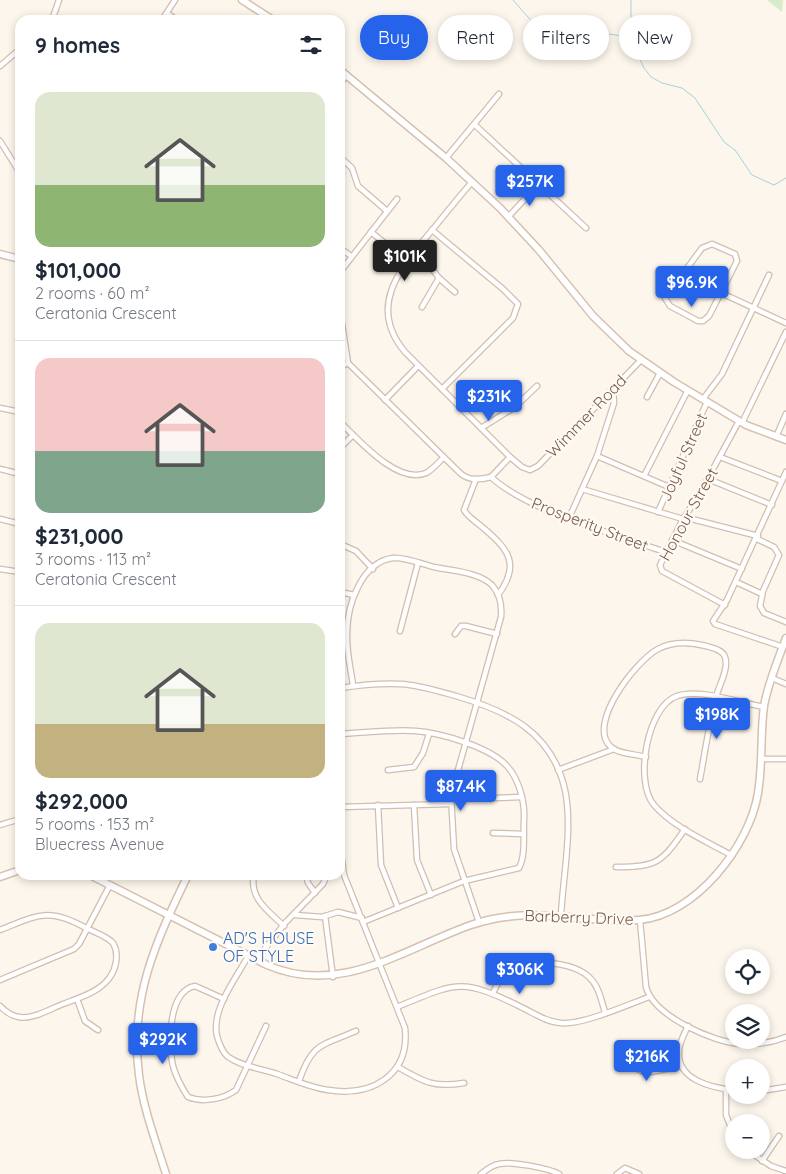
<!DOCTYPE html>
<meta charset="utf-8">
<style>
body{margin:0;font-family:Quicksand,sans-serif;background:#f6f6f7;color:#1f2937;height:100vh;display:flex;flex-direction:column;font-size:19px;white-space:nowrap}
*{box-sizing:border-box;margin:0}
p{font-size:16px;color:#747a83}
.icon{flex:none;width:28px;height:28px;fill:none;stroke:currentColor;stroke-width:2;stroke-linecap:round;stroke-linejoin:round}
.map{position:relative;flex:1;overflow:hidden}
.side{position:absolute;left:15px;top:15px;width:330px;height:865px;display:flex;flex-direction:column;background:#fff;border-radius:15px;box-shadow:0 2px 8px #0003}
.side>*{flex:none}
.hud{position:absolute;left:360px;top:15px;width:350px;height:45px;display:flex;gap:10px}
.buttons{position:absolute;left:725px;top:949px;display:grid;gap:10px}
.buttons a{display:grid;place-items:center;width:45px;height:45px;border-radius:50%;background:#fff;box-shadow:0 2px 8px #0003;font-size:25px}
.price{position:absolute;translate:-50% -42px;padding:0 11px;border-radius:5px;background:#2563eb;color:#fff;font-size:16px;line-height:32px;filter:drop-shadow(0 1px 2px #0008)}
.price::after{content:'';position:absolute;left:50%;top:30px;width:15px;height:11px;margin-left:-8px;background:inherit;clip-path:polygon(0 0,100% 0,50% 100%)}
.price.current{background:#222;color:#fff}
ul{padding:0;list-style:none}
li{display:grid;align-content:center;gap:10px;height:265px;padding:0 20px}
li+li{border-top:1px solid #e0e1e3}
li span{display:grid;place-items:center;height:155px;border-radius:15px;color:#555}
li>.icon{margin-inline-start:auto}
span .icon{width:90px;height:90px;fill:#fffc;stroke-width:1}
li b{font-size:21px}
h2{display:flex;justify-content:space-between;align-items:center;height:60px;padding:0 20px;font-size:21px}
.chip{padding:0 18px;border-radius:22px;background:#fff;box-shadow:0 2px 8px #0003;font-size:18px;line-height:45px}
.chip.current{background:#2563eb;color:#fff}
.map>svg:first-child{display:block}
.green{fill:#d8ecc9}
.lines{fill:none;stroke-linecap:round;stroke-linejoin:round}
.stream{stroke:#a5d3da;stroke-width:1}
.street-casing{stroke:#d1beb0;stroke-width:7}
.secondary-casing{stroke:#d6c0b0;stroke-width:9}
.street{stroke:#fff;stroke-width:4.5}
.secondary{stroke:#fff;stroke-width:6}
.shop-dot{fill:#3f7fe0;stroke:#fffaf3;stroke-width:2}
.labels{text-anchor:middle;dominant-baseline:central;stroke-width:4.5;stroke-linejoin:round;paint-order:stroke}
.street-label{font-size:16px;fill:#7a5c4d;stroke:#fffaf3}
.shop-label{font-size:16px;fill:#366cbe;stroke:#fffaf3;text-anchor:start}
</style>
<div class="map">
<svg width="786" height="1174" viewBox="0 0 786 1174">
<rect width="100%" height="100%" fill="#fdf6ec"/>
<path class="green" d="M767 0H783L782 12Z"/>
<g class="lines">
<g class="stream">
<path d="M513 0C522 10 538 30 549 36 576 51 606 19 633 44"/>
<path d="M631 0V30L633 44 644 68 651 77 662 83 682 88 695 98 724 142 735 150 752 175 774 185 786 178"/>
</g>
<defs>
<g id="street">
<path d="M168 14 177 20"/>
<path d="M52 20 59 0"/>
<path d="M162 20 175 0"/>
<path d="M0 66 20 49"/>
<path d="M475 125 586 228"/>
<path d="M0 141 20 173"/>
<path d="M340 157 352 168 358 186 387 211"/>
<path d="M446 158 499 94"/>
<path d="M472 182C457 199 443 217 428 235 398 271 368 308 405 352L510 457 522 467 530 470 538 466 640 361"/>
<path d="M508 217 538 185"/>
<path d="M432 230 503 289 518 304 513 318 442 389"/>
<path d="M371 232 407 261"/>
<path d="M712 244 735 254 737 261 709 316 703 321H698L670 306 665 298 702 248Z"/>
<path d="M340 248 351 256"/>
<path d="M414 253 427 262 439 278 422 307"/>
<path d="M340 272 397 199"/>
<path d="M439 278 455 292"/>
<path d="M681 278H689L786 323"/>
<path d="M340 311 348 363 459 472C468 481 479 480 491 477L510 457"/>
<path d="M340 367 348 363"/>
<path d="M647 397 660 373"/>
<path d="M703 399 722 374 769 275"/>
<path d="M385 400 418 366"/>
<path d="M0 408 20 412"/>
<path d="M340 422C358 439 397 485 426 473 432 470 438 463 443 458"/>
<path d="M742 423 786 332"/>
<path d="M481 428 515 407 537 386"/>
<path d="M776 437 786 414"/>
<path d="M340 448 353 435"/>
<path d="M597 456 669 487"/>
<path d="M720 457 782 481"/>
<path d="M0 469 20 474"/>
<path d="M644 476 688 390"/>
<path d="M491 477C529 512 616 534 665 552"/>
<path d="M476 479 464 510C468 517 475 521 481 526 507 548 522 563 498 595"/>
<path d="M708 479 772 505"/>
<path d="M582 489 683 519"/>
<path d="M658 512 707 402"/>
<path d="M684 517 758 536"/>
<path d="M569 518 597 456 614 403 613 389"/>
<path d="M0 519 20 524"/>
<path d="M757 539 774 547 779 555 763 591 760 606 764 613 786 622"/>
<path d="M672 540 742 569"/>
<path d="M340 544 356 551 373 569"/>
<path d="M0 569 20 572"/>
<path d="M736 582 762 594"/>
<path d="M340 592 354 595"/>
<path d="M725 605 662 571 660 565 682 521 700 493 739 421"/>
<path d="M400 631 418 563"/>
<path d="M455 634 461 626H466L497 634"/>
<path d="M783 647 715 624 713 621 727 600 786 472"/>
<path d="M772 678 786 684"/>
<path d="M353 686C351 669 346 651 347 633 347 606 361 562 393 558 406 557 422 564 434 567 452 571 479 572 492 585 500 594 502 606 501 617L451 795 454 849 479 922"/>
<path d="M340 688C360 685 381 683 401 684 419 685 438 691 456 696 508 711 552 732 565 790 573 828 563 877 561 915"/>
<path d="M340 734C365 733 391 729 416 731 441 733 490 747 507 766 519 779 525 802 524 819 523 834 526 855 519 868L464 881 363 922"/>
<path d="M646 757C635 754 617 754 610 746 587 723 636 661 658 649 673 641 690 642 706 646 713 648 723 650 725 657 729 669 719 685 716 697 709 724 705 752 700 779"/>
<path d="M761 759H786"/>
<path d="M388 770 414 767 423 753 429 734"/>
<path d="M558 770 614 749"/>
<path d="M495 798 521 797"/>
<path d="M378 805 381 865 398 908"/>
<path d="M414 805 417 860 431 895"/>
<path d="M340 807 451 804"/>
<path d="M0 825 20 819"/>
<path d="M493 833 523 834"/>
<path d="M731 855C706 841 673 827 654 805 634 782 647 706 677 696 699 688 741 703 764 707"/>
<path d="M616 867C658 867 662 862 685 829"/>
<path d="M254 875C249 898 268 911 284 926"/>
<path d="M306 875 308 883 315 893"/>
<path d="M295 915 322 917 338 912 362 918"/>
<path d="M325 916 333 977"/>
<path d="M640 920 646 987C654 1016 712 1042 741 1044 756 1045 771 1043 786 1037"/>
<path d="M0 930C38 915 48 907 86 928 94 932 107 936 113 943 116 948 117 956 116 962 112 988 85 996 63 1004 50 1009 32 1020 19 1017 11 1016 5 1011 0 1006"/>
<path d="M248 956C236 979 211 1009 217 1036 219 1043 222 1051 227 1056 240 1066 262 1069 277 1074 294 1080 311 1088 328 1090 372 1097 410 1075 405 1028L344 875 340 846V795"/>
<path d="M256 960 285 923 323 884 327 875"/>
<path d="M0 980 74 949 79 944 110 885"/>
<path d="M493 993C497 985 500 976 508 970 527 957 573 962 589 977 599 986 601 1000 605 1012"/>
<path d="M77 999 85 1021 98 1030"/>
<path d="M224 999 195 986C168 991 168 1044 173 1066 176 1077 182 1088 188 1097 203 1103 224 1099 236 1090L266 1026"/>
<path d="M397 1007C456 983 460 977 519 1006 532 1012 546 1022 561 1023 583 1025 627 1005 649 997"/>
<path d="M688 1026C684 1034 679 1043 679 1052 677 1080 712 1088 734 1090"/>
<path d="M618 1060 646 1073 681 1066"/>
<path d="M398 1067C424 1082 434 1088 464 1083"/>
<path d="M299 1081C312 1043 321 1046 356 1031"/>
<path d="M726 1090V1115L734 1135"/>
<path d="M761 1091 786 1087"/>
<path d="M747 1150 771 1166 786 1171"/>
<path d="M762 1161 779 1136"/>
<path d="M481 1174C486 1170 492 1165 499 1164 511 1161 548 1168 559 1174"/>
<path d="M617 1174 625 1168 639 1174"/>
</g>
<g id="secondary">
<path d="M242 0 273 20"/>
<path d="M340 70 446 158 500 208 539 250 593 316 629 351 674 382 746 425 786 440"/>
<path d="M340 82 346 75"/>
<path d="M0 254 20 259"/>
<path d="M90 875 267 965C340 997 403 949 471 925 532 904 580 924 639 920 695 916 750 845 758 793 763 764 760 735 764 706 768 683 778 660 786 638"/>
<path d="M0 877 20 870"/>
<path d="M166 1174C156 1142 143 1108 139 1075 129 999 156 941 188 875"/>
</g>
</defs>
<use href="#street" class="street-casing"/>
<use href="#secondary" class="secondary-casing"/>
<use href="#street" class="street"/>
<use href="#secondary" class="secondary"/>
</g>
<circle class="shop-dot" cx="213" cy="947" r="5"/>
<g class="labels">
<g class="street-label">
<text transform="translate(586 416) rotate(-46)">Wimmer Road</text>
<text transform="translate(683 457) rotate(-66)">Joyful Street</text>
<text transform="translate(688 514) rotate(-61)">Honour Street</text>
<text transform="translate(590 524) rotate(21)">Prosperity Street</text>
<text transform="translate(579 917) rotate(2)">Barberry Drive</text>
</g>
<g class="shop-label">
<text x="223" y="938">AD'S HOUSE<tspan x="223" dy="18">OF STYLE</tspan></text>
</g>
</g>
</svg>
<div class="buttons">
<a><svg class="icon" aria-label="locate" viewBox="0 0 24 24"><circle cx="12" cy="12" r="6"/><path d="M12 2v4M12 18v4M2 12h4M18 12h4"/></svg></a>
<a><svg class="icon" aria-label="layers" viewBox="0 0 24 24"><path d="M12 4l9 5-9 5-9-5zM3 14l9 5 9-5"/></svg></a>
<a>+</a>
<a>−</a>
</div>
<b class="price" style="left:530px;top:207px">$257K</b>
<b class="price current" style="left:405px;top:282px">$101K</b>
<b class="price" style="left:692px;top:308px">$96.9K</b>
<b class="price" style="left:489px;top:422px">$231K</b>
<b class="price" style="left:717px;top:740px">$198K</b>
<b class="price" style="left:461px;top:812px">$87.4K</b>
<b class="price" style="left:520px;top:995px">$306K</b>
<b class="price" style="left:163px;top:1065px">$292K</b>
<b class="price" style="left:647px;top:1082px">$216K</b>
<div class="hud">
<a class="chip current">Buy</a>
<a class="chip">Rent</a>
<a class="chip">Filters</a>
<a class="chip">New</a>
</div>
<section class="side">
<h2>9 homes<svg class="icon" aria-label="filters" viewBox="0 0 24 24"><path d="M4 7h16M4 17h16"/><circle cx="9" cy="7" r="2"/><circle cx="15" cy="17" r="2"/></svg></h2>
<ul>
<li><span style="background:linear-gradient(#dfe7d0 60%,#8fb573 0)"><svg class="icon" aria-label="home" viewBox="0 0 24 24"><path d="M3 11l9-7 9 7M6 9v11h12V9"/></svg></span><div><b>$101,000</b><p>2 rooms · 60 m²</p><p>Ceratonia Crescent</p></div></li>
<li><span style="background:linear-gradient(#f6c9c9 60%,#7fa58c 0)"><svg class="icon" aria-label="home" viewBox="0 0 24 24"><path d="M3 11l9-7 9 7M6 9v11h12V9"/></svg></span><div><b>$231,000</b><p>3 rooms · 113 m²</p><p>Ceratonia Crescent</p></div></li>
<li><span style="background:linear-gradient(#dfe7d0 65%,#c2b280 0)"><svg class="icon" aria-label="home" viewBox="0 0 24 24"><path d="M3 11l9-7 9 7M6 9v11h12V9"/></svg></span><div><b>$292,000</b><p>5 rooms · 153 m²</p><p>Bluecress Avenue</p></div></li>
</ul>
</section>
</div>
